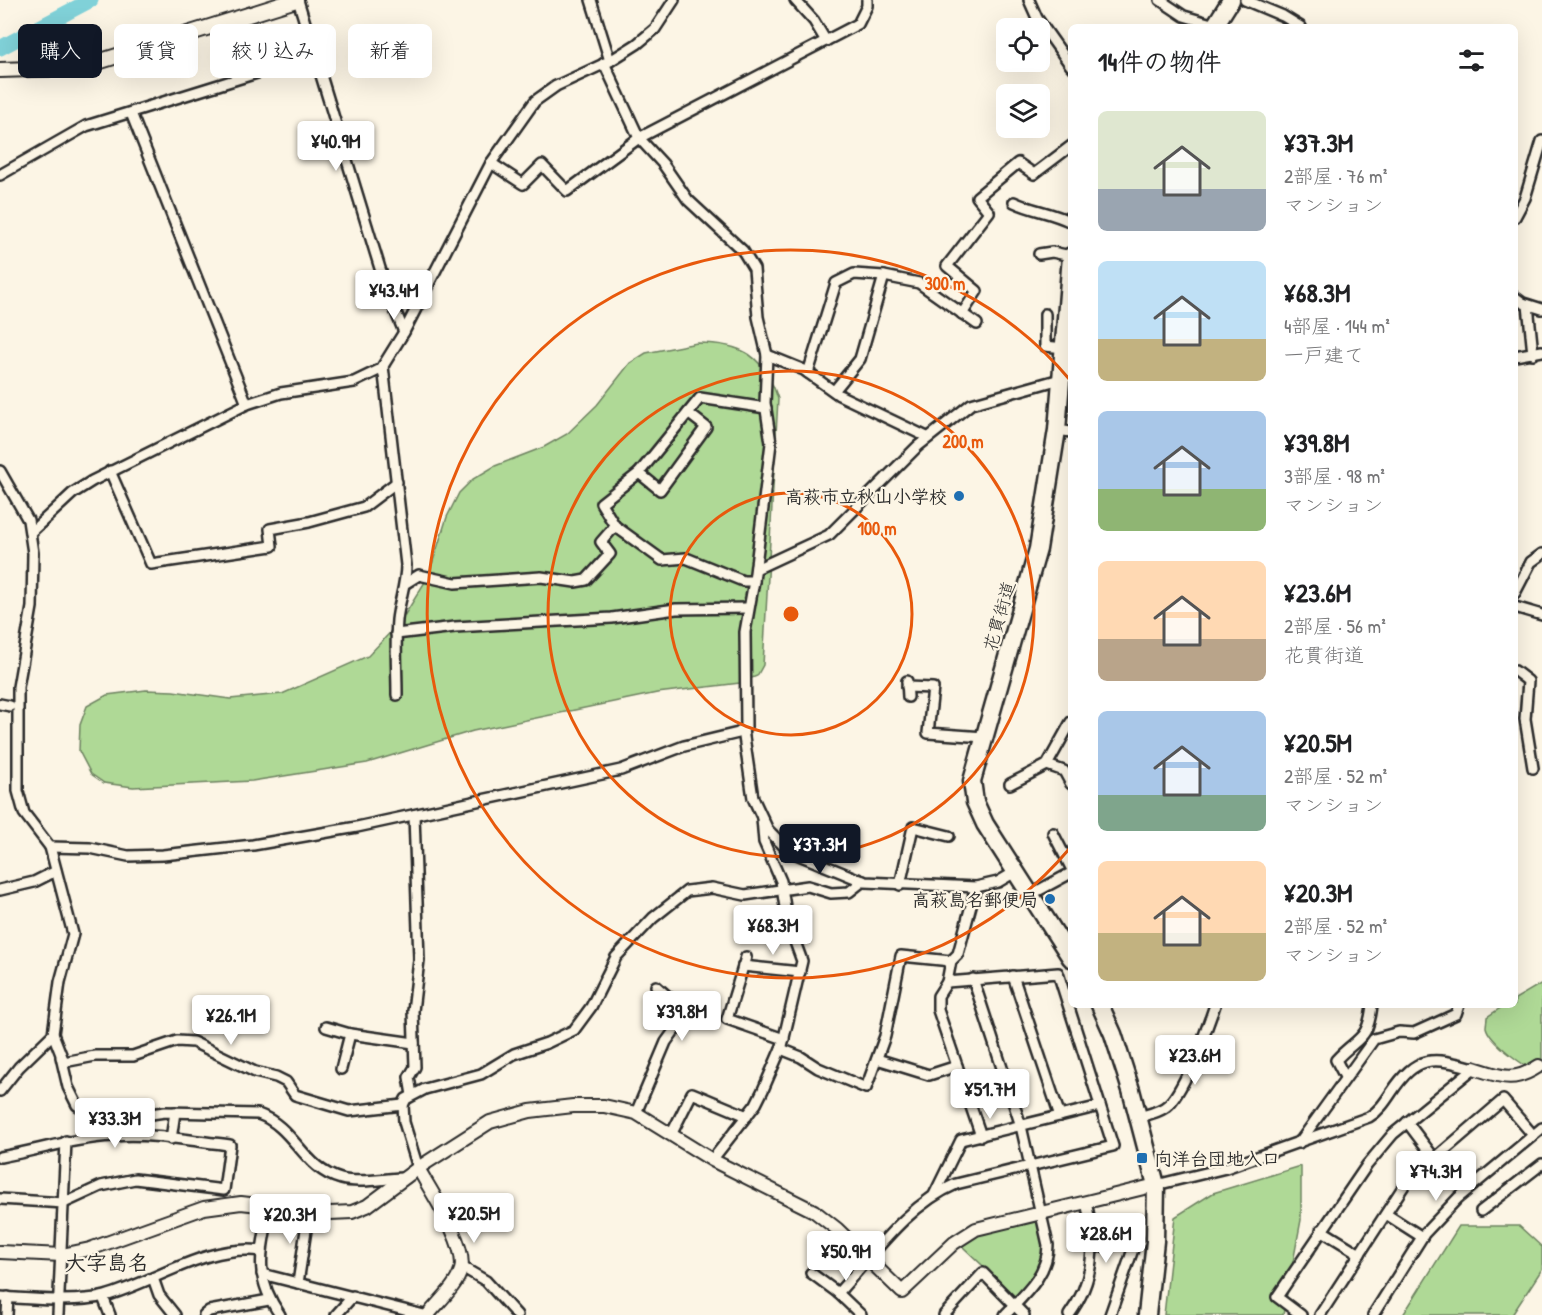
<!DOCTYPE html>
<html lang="ja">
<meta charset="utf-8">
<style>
body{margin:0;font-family:"Patrick Hand","Klee One",sans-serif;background:#f6f6f6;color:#202124;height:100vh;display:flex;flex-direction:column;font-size:22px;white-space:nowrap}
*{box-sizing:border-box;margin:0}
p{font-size:20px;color:#757577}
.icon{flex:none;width:33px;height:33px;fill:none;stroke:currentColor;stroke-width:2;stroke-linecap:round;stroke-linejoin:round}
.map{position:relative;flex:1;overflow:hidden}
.panel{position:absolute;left:1068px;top:24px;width:450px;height:984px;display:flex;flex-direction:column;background:#fff;border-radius:9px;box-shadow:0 6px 24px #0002}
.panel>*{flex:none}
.top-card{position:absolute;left:18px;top:24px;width:570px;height:54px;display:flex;gap:12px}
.buttons{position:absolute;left:996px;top:18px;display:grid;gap:12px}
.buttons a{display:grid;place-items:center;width:54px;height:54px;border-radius:9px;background:#fff;box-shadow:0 6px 24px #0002;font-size:30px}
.price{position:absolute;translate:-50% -51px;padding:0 14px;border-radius:6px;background:#fff;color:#222;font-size:20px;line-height:39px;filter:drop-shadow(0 2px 3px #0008)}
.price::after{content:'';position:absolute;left:50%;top:36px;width:18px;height:14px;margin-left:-9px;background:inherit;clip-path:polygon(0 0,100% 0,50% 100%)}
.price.on{background:#111827;color:#fff}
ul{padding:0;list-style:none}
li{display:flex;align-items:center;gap:18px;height:150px;padding:0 30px}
li span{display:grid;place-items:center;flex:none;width:168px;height:120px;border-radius:9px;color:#555}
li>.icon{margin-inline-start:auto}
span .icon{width:72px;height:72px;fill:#fffc;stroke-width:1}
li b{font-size:26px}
h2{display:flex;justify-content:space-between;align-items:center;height:72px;padding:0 30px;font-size:26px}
.pill{padding:0 21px;border-radius:9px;background:#fff;box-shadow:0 6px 24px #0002;font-size:21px;line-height:54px}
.pill.on{background:#111827;color:#fff}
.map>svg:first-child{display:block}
.green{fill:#afd996;stroke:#6d8260;stroke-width:1.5}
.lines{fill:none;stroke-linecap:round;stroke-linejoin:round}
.river{stroke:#80d1d8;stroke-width:15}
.street-casing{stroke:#2b2b2b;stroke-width:14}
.secondary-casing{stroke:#2b2b2b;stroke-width:16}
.primary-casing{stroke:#2b2b2b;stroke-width:18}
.highway-casing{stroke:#2b2b2b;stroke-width:21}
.street{stroke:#fcf5e5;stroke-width:9}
.secondary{stroke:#fcf5e5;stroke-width:12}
.primary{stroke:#fcf5e5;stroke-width:14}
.highway{stroke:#fcf5e5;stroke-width:16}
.ring{fill:none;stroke:#e8590c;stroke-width:3}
.poi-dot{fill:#1f6fb2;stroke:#fcf5e5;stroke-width:2}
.labels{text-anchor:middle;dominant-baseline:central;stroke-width:4.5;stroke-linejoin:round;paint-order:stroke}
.poi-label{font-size:18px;font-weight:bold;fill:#2b2b2b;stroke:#fcf5e5;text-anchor:end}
.street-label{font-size:18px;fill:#2b2b2b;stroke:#fcf5e5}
.quarter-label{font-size:21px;font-weight:bold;fill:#2b2b2b;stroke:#fcf5e5}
.centre{fill:#e8590c;stroke:#fcf5e5;stroke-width:3}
.ring-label{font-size:18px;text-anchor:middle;font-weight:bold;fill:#e8590c;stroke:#fcf5e5;stroke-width:4.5;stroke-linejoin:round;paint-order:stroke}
</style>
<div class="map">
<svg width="1542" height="1315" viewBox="0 0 1542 1315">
<rect width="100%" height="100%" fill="#fcf5e5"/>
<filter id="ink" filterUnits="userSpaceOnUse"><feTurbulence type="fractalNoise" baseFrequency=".0167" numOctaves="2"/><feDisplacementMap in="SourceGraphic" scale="12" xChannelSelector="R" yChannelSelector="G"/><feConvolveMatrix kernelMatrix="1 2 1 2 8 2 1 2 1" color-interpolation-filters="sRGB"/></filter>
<g filter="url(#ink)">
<g class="green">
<path d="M697 343C742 343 764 355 778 399L763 665 757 676 740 683 657 693 473 731 367 763 252 781 133 787 104 783 91 774 79 751 80 725 87 706 107 695 146 690 173 691 230 699 282 694 368 656 401 621 428 577 447 517 459 493 473 479 495 466 544 447 567 434 597 405 630 363 646 353Z"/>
<path d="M1542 983V1073C1528 1071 1489 1041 1486 1027 1486 1024 1487 1021 1487 1017L1505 1005H1515V999Z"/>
<path d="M1301 1166V1220L1283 1315H1164L1175 1217 1213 1193Z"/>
<path d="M1041 1213 1046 1261 1019 1300 962 1246 966 1235Z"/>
<path d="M1459 1226H1519L1542 1247V1269L1512 1315H1403Z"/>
</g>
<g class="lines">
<path class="river" d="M0 48 91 0"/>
<defs>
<g id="street">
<path d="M298 0 386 288 404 332"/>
<path d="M591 0 610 61"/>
<path d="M795 0 814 21 826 41"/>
<path d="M1029 0 1037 18 1071 66"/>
<path d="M1160 0 1184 16 1215 25"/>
<path d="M1245 0 1283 16 1301 27"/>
<path d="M131 113 247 404"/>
<path d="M491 163 523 184 542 165 567 191 639 138 858 24 867 6V0"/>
<path d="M0 175 86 126 315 55"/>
<path d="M1014 202C1033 211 1051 212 1071 222"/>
<path d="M1515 217 1525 198 1542 141"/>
<path d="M1039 254 1052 252 1071 256"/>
<path d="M1515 297 1523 303 1542 309"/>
<path d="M1528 305 1533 354"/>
<path d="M962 314 977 291 947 266 989 212 977 197 1018 163 1034 174 1071 146"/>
<path d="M1045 314V346L1064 348"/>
<path d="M767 355 804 370 839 395 927 437"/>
<path d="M1515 356 1542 351"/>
<path d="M383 366 406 565C406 585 399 601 397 620 395 645 397 670 397 695"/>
<path d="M808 373 836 283 854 274 884 276 919 283 977 324"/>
<path d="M834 391 860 359 884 276"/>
<path d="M1057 430 1071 432"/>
<path d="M0 471 28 520 33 553 32 607 18 687V791L24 813 50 847 73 934 60 982 53 1034 19 1067 0 1091"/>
<path d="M110 471 151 564 272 546 270 529 309 522 364 507 397 482"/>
<path d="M639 473 660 490 706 427 688 413"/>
<path d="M31 532 73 493 92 481 247 404 281 393 354 382 381 369 404 332 491 163 535 101 556 86 610 61 637 44 655 29 674 0"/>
<path d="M756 569 829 535 918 446 971 404 1071 376"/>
<path d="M754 581H743L686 558 662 560 615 526 601 503 639 473 700 398 766 408"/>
<path d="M406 583 419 575 455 583 541 577 575 582 586 580 610 554 601 542 615 526"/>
<path d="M1515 593 1531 562 1542 554"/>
<path d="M1515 607 1542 615"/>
<path d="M396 634 455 627 612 618 676 609 748 608"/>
<path d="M1515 671 1528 681 1525 719 1533 768"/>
<path d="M907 681 908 697"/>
<path d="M907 687 933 688 928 733 984 737"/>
<path d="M0 704 10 706"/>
<path d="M1071 722 1047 765 1064 771 1071 784"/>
<path d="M743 730 753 798 768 830 789 851 865 882 976 887 998 882 1015 872"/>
<path d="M1010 784 1047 765"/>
<path d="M1053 833 1071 868"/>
<path d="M50 847 90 848 128 856 163 855 253 845 357 827 621 770 684 746 738 733 746 727 745 632 754 581 771 443 765 403 767 355 758 317 754 269 743 251 688 200 663 164 639 138 604 63"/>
<path d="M900 885 913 827 949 836"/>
<path d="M0 890 34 882 56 871"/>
<path d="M1030 895 1071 873"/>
<path d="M746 957 727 1019 784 1039"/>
<path d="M743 966 800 972"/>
<path d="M1013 976 1060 1116"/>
<path d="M973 979 1021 1126 1048 1245C1048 1275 1024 1295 1005 1315"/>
<path d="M947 982 951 961 958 954 976 887"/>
<path d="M326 1027 350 1034 414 1043"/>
<path d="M53 1034 64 1062 95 1056H133L177 1041 193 1042 255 1072 276 1077 286 1082 295 1095 349 1111 403 1105"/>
<path d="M781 1049 801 1057 818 1068 866 1088 885 1036 901 956 951 961"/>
<path d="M61 1057 68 1087 77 1105 85 1110 127 1109 144 1115 165 1112 258 1114C295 1127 303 1169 341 1179 359 1184 386 1178 406 1178"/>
<path d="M877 1059 929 1075 957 1066"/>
<path d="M341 1069 350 1034"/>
<path d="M1345 1077 1336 1060C1358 1036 1368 1042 1372 1005"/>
<path d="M412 1095 409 1077 415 1067 413 1011 419 960 414 815"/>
<path d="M636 1113 666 1042 684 1017 682 1009 656 986"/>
<path d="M1139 1117C1149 1114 1161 1112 1169 1104 1185 1088 1207 1029 1215 1005"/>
<path d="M1407 1122 1435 1159"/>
<path d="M672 1133 692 1093 747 1116"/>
<path d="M171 1139 175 1112"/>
<path d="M1299 1143 1374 1039 1399 1032 1414 1033 1456 1014 1459 1005"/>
<path d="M0 1157C39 1150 75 1138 114 1136 152 1133 193 1141 230 1145L224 1190 135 1179 101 1186 64 1203 0 1199"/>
<path d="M712 1160 756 1104 763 1090 782 1046 802 961 787 920 781 881 764 842 762 818"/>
<path d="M418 1168 404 1122 403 1105 406 1099 425 1089 481 1074 514 1054 547 1043 574 1030 591 1007 616 957 653 918 687 891 712 888 745 895 808 886 831 893 849 892 863 881"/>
<path d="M1156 1185 1226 1168 1369 1117C1379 1111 1385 1102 1391 1093 1417 1054 1432 1057 1474 1068"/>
<path d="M934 1195 961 1140 1100 1106"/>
<path d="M270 1205C262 1251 252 1274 280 1315"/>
<path d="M1481 1211 1542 1164"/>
<path d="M1386 1214 1422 1237"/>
<path d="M1321 1230 1360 1254"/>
<path d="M1093 1248 1137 1238 1110 1315"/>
<path d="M462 1267 486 1281 517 1315"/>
<path d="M811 1273 838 1293 861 1315"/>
<path d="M262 1274 424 1315"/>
<path d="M153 1278 159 1295 175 1315"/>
<path d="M298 1283 309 1210"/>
<path d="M838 1293C873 1255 907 1205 956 1184L1113 1146 1058 973 947 982 938 996V1010L981 1136"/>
<path d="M0 1297C28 1299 78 1303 105 1296 155 1282 208 1243 262 1251"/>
<path d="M103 1297 110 1315"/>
<path d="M7 1315 8 1297"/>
<path d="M58 1315 66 1141"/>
<path d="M204 1315 209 1311 269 1300"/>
<path d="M336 1315 353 1296"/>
<path d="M944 1315 983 1273 1024 1315"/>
<path d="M1069 1315C1095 1280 1096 1244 1086 1202"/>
<path d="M1301 1315 1277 1297 1367 1165 1393 1134 1474 1068"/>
<path d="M1320 1315 1405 1184 1503 1100 1533 1135"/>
<path d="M1373 1315 1424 1234 1458 1198 1542 1128"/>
</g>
<g id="secondary">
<path d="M1474 1068C1502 1077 1513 1083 1539 1066"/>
<path d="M418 1168C430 1190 468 1246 461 1270 456 1287 439 1301 428 1315"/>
<path d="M0 1252 62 1255 90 1249 204 1208 241 1203 330 1213 352 1212 367 1206 418 1168 490 1122 530 1111 573 1106H604L636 1113 712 1160 814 1211 837 1229 902 1292 954 1243 976 1229 1156 1185"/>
</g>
<path id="primary" d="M0 70 64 68 101 61 296 0"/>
<g id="highway">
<path d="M1214 27 1231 0"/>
<path d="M1071 256 1057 430 1038 549 972 781 975 802 985 824 1071 958"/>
<path d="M1100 1005 1113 1034 1131 1090 1156 1185 1155 1241 1147 1315"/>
</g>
</defs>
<use href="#street" class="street-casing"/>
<use href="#secondary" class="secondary-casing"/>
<use href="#primary" class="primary-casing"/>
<use href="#highway" class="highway-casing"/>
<use href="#street" class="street"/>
<use href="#secondary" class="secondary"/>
<use href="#primary" class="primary"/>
<use href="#highway" class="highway"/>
</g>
</g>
<g class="ring">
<circle cx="791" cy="614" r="121"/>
<circle cx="791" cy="614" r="243"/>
<path d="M1070 848A364 364 0 1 1 1070 380"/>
</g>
<g class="poi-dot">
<circle cx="959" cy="496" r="6"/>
<circle cx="1050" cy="899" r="6"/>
<rect x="1136" y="1152" width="12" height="12" rx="3"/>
</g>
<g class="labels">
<g class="poi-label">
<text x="947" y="496">高萩市立秋山小学校</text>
<text x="1038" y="899">高萩島名郵便局</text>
<text x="1154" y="1158" text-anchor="start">向洋台団地入口</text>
</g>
<g class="street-label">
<text transform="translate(999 616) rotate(-74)">花貫街道</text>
</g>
<g class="quarter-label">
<text x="107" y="1262">大字島名</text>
</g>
</g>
<circle cx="791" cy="614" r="9" class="centre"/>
<g class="ring-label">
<text x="945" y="290">300 m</text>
<text x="963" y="448">200 m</text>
<text x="877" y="535">100 m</text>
</g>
</svg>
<div class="buttons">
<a><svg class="icon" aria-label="locate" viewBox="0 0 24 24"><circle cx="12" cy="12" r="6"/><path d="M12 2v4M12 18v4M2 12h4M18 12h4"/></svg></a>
<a><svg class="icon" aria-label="layers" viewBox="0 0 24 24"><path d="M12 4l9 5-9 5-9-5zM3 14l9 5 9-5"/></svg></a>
</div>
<b class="price" style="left:336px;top:172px">¥40.9M</b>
<b class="price" style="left:394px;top:321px">¥43.4M</b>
<b class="price on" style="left:820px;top:875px">¥37.3M</b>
<b class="price" style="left:773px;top:956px">¥68.3M</b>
<b class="price" style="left:682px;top:1042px">¥39.8M</b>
<b class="price" style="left:231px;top:1046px">¥26.1M</b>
<b class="price" style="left:1195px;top:1086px">¥23.6M</b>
<b class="price" style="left:990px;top:1120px">¥51.7M</b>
<b class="price" style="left:115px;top:1149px">¥33.3M</b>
<b class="price" style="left:1436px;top:1202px">¥74.3M</b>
<b class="price" style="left:474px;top:1244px">¥20.5M</b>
<b class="price" style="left:290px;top:1245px">¥20.3M</b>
<b class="price" style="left:1106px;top:1264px">¥28.6M</b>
<b class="price" style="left:846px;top:1282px">¥50.9M</b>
<div class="top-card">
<a class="pill on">購入</a>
<a class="pill">賃貸</a>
<a class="pill">絞り込み</a>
<a class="pill">新着</a>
</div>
<section class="panel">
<h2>14件の物件<svg class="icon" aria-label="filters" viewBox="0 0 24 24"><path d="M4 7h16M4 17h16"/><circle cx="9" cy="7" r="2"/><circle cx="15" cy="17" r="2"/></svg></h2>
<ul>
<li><span style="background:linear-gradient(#dfe7d0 65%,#9aa5b1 0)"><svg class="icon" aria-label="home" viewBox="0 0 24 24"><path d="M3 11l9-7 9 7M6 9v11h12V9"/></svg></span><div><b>¥37.3M</b><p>2部屋 · 76 m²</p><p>マンション</p></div></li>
<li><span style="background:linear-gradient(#bfe0f5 65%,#c2b280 0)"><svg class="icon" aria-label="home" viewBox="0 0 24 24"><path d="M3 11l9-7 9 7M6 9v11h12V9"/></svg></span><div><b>¥68.3M</b><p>4部屋 · 144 m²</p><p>一戸建て</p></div></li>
<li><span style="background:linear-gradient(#a9c7e8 65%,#8fb573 0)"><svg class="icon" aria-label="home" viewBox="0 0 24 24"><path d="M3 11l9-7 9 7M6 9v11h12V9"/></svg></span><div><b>¥39.8M</b><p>3部屋 · 98 m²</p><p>マンション</p></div></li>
<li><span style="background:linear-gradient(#ffd9b3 65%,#b9a48a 0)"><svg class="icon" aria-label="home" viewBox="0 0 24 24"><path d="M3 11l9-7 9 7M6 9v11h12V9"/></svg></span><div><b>¥23.6M</b><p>2部屋 · 56 m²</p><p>花貫街道</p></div></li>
<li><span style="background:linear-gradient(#a9c7e8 70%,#7fa58c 0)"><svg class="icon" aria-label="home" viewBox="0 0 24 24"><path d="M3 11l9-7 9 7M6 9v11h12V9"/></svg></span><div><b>¥20.5M</b><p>2部屋 · 52 m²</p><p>マンション</p></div></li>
<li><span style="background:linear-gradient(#ffd9b3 60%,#c2b280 0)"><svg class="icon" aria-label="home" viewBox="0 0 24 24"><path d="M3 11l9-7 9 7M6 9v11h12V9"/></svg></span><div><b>¥20.3M</b><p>2部屋 · 52 m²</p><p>マンション</p></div></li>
</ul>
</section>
</div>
